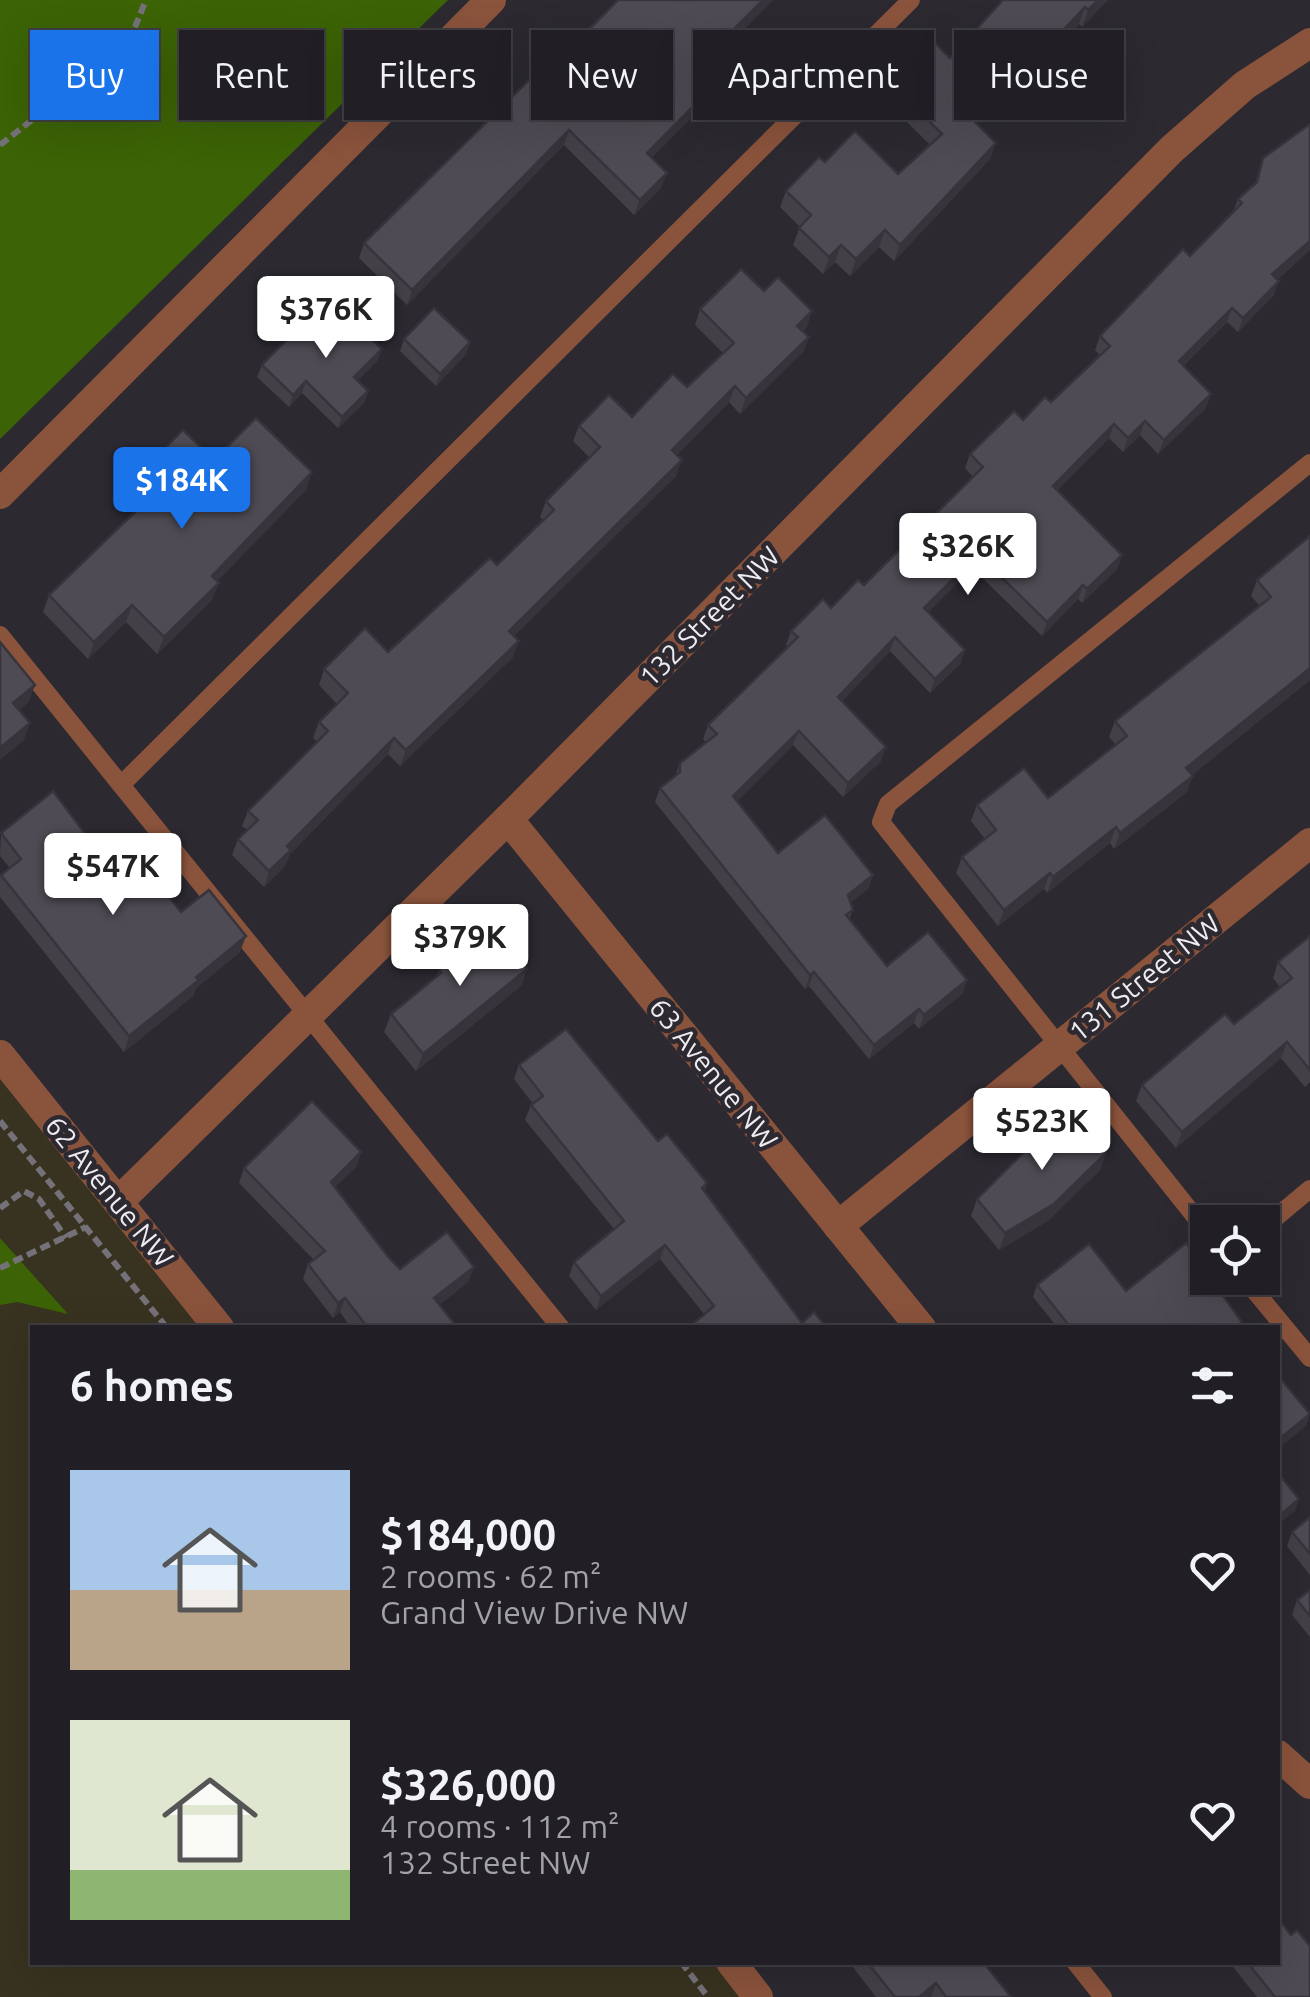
<!DOCTYPE html>
<meta charset="utf-8">
<style>
body{margin:0;font-family:Ubuntu,sans-serif;background:#2d2c32;color:#f1f3f6;height:100vh;display:flex;flex-direction:column;font-size:38px;white-space:nowrap}
*{box-sizing:border-box;margin:0}
p{font-size:32px;color:#a2a2a7}
.icon{flex:none;width:55px;height:55px;fill:none;stroke:currentColor;stroke-width:2;stroke-linecap:round;stroke-linejoin:round}
.map{position:relative;flex:1;overflow:hidden}
.panel{position:absolute;left:30px;top:1325px;width:1250px;height:640px;display:flex;flex-direction:column;background:#211f25;border-radius:0px;box-shadow:0 10px 40px #0002,0 0 0 2px #3e3d42}
.panel>*{flex:none}
.top-card{position:absolute;left:30px;top:30px;width:1250px;height:90px;display:flex;gap:20px}
.buttons{position:absolute;left:1190px;top:1205px;display:grid;gap:20px}
.buttons a{display:grid;place-items:center;width:90px;height:90px;border-radius:0px;background:#211f25;box-shadow:0 10px 40px #0002,0 0 0 2px #3e3d42;font-size:50px}
.price{position:absolute;translate:-50% -85px;padding:0 22px;border-radius:10px;background:#fff;color:#222;font-size:32px;line-height:65px;filter:drop-shadow(0 2px 5px #0008)}
.price::after{content:'';position:absolute;left:50%;top:60px;width:30px;height:22px;margin-left:-15px;background:inherit;clip-path:polygon(0 0,100% 0,50% 100%)}
.price.selected{background:#1a73e8;color:#fff}
ul{padding:0;list-style:none}
li{display:flex;align-items:center;gap:30px;height:250px;padding:0 40px}
li span{display:grid;place-items:center;flex:none;width:280px;height:200px;border-radius:0px;color:#555}
li>.icon{margin-inline-start:auto}
span .icon{width:120px;height:120px;fill:#fffc;stroke-width:1}
li b{font-size:42px}
h2{display:flex;justify-content:space-between;align-items:center;height:120px;padding:0 40px;font-size:42px}
.chip{padding:0 35px;border-radius:0px;background:#211f25;box-shadow:0 10px 40px #0002,0 0 0 2px #3e3d42;font-size:35px;line-height:90px}
.chip.selected{background:#1a73e8;color:#fff}
.map>svg:first-child{display:block}
.education{fill:#383220}
.forest{fill:#3c6306}
.lines{fill:none;stroke-linecap:round;stroke-linejoin:round}
.path{stroke:#747278;stroke-width:6;stroke-dasharray:10 5;stroke-linecap:butt}
.lane{stroke:#8a533c;stroke-width:18}
.street{stroke:#8a533c;stroke-width:30}
.wall{fill:#444048}
.shaded-wall{fill:#37343b}
.building{fill:#4f4b54;stroke:#37343b;stroke-width:2.5}
.labels{text-anchor:middle;dominant-baseline:central;stroke-width:9;stroke-linejoin:round;paint-order:stroke}
.street-label{font-size:28px;fill:#eeecf1;stroke:#2c2931}
</style>
<div class="map">
<svg width="1310" height="1997" viewBox="0 0 1310 1997">
<rect width="100%" height="100%" fill="#2c2931"/>
<path class="education" d="M0 1062 214 1327 32 1328V1962H727L755 1997H0Z"/>
<g class="forest">
<path d="M0 0H448L0 439Z"/>
<path d="M0 1238 68 1314 17 1302 0 1305Z"/>
</g>
<g class="lines">
<g class="path">
<path d="M0 145 115 55 135 27 146 0"/>
<path d="M0 1121 167 1328"/>
<path d="M0 1208 24 1191 39 1199 66 1238"/>
<path d="M0 1268 86 1227"/>
<path d="M681 1962 708 1997"/>
</g>
<g class="lane">
<path d="M0 635 121 785 911 0"/>
<path d="M121 785 561 1328"/>
<path d="M1262 1229 1310 1189"/>
<path d="M1208 1233 881 822 888 804 1310 463"/>
<path d="M1244 1278 1310 1358"/>
<path d="M1075 1962 1103 1997"/>
</g>
<g class="street">
<path d="M0 494 491 0"/>
<path d="M508 819 921 1328"/>
<path d="M0 1055 219 1328"/>
<path d="M118 1202 508 819 1172 149 1245 85 1310 43"/>
<path d="M838 1226 1310 843"/>
<path d="M1278 1755 1310 1784"/>
<path d="M731 1962 758 1997"/>
</g>
</g>
<g class="wall">
<path d="M773 0 731 42 744 55 739 70 651 158 661 188 634 215 564 145 407 305 359 258 364 243 537 82Z"/>
<path d="M1108 0 1082 27 1079 24 1035 71 1030 67 975 122 996 143 990 159 894 261 879 247 850 276 835 262 823 274 793 245 800 227 780 207 786 191 825 162 898 174 930 145 903 118 909 101 916 94 902 80 909 63 950 58Z"/>
<path d="M1310 124V250L1278 279 1274 295 1238 332 1227 322 1184 365 1206 408 1158 454 1140 435 1123 452 1109 438 1057 490 1122 555 1117 569 1082 603 1078 599 1042 636 972 568 928 612 965 650 960 664 930 693 890 651 842 701 881 761 843 797 793 745 737 801 778 853 873 875 868 889 850 903 853 910 849 919 887 966 967 980 962 994 919 1029 914 1023 869 1059 809 986 805 989 655 802 660 788 675 776 680 763 706 742 703 739 708 725 788 646 786 645 791 631 831 608 864 585 973 477 965 468 970 454 1051 402 1100 355 1095 350 1100 336 1190 256 1233 212 1238 199 1255 184 1263 158Z"/>
<path d="M764 291 807 327 803 331 809 337 803 352 740 414 729 402 677 455 676 476 514 636 513 657 400 766 388 754 290 854 285 866 264 887 232 855 238 839 247 830 242 826 248 811 318 742 313 738 319 722 337 704 319 685 324 669 388 652 497 565 543 520 540 517 546 501 590 458 573 441 579 426 632 417 687 387 723 353 695 325 700 309Z"/>
<path d="M347 322 382 349 377 361 357 381 368 391 364 403 338 428 302 393 289 407 257 377 262 365 311 335Z"/>
<path d="M404 339 470 342 466 354 436 386 400 351Z"/>
<path d="M214 460 306 490 217 581 212 600 157 654 126 622 88 659 43 612 49 595 151 496 140 485 146 468Z"/>
<path d="M1310 536V680L1192 775 1187 792 1114 849 1110 843 1047 893 1044 889 998 926 956 873 962 857 985 839 971 821 977 805 1048 798 1116 745 1109 737 1115 721 1260 606 1251 596 1257 580Z"/>
<path d="M1 833 128 891 181 912 240 952 196 988 193 996 124 1052 0 897V877L10 868 0 856Z"/>
<path d="M1310 936V1082L1305 1087 1281 1058 1176 1148 1136 1101 1142 1085 1234 1024 1280 987 1273 978 1278 962Z"/>
<path d="M527 969 521 986 416 1071 384 1032 391 1014 436 978 439 970Z"/>
<path d="M519 1065 658 1141 707 1183 704 1191 802 1323 827 1328 704 1314 660 1259 596 1310 569 1276 574 1262 614 1229 525 1120 531 1105 533 1104 514 1079Z"/>
<path d="M361 1152 356 1167 335 1187 389 1258 400 1269 474 1267 468 1282 439 1305 458 1328H351L340 1312 333 1318 303 1279 308 1264 314 1260 239 1183 244 1168Z"/>
<path d="M1106 1153 1100 1170 1048 1221 999 1250 971 1216 977 1199Z"/>
<path d="M1037 1285 1126 1291 1242 1322 1240 1328H1058L1033 1297Z"/>
<path d="M1310 1517V1575L1287 1546 1292 1532Z"/>
<path d="M1310 1590V1637L1292 1615 1297 1600Z"/>
<path d="M849 1962H983L1011 1997H876Z"/>
<path d="M1229 1962H1278L1310 1997H1257Z"/>
</g>
<g class="shaded-wall">
<path d="M763 0H773L721 52 726 37Z"/>
<path d="M1098 0H1108L1082 27 1088 10Z"/>
<path d="M1085 7 1079 24 1035 71 1041 54Z"/>
<path d="M1036 50 1030 67 964 133 970 117Z"/>
<path d="M744 55 739 70 641 168 647 153Z"/>
<path d="M569 130 564 145 407 305 412 290Z"/>
<path d="M996 143 990 159 894 261 900 245Z"/>
<path d="M667 173 661 188 634 215 640 200Z"/>
<path d="M885 230 879 247 850 276 856 259Z"/>
<path d="M1310 241V250L1267 288 1272 274Z"/>
<path d="M841 245 835 262 823 274 829 257Z"/>
<path d="M1279 281 1274 295 1238 332 1243 318Z"/>
<path d="M1232 308 1227 322 1174 375 1179 361Z"/>
<path d="M812 311 807 327 792 342 797 326Z"/>
<path d="M809 337 803 352 740 414 746 398Z"/>
<path d="M470 342 466 354 436 386 440 374Z"/>
<path d="M382 349 377 361 349 389 354 377Z"/>
<path d="M306 381 302 393 289 407 293 395Z"/>
<path d="M735 386 729 402 666 466 672 450Z"/>
<path d="M368 391 364 403 338 428 342 417Z"/>
<path d="M1211 394 1206 408 1158 454 1164 440Z"/>
<path d="M1145 421 1140 435 1123 452 1128 438Z"/>
<path d="M1114 424 1109 438 1048 500 1053 486Z"/>
<path d="M682 460 676 476 503 647 509 631Z"/>
<path d="M312 472 306 490 206 593 212 576Z"/>
<path d="M978 554 972 568 919 622 924 608Z"/>
<path d="M1122 555 1117 569 1082 603 1087 589Z"/>
<path d="M219 583 212 600 157 654 164 637Z"/>
<path d="M1083 585 1078 599 1042 636 1047 622Z"/>
<path d="M132 605 126 622 88 659 94 642Z"/>
<path d="M895 637 890 651 833 711 838 697Z"/>
<path d="M519 641 513 657 400 766 406 750Z"/>
<path d="M965 650 960 664 930 693 935 679Z"/>
<path d="M1310 668V680L1181 784 1186 768Z"/>
<path d="M35 685 29 702 7 720 13 703Z"/>
<path d="M30 723 24 740 0 760V748Z"/>
<path d="M799 731 793 745 728 810 733 796Z"/>
<path d="M394 738 388 754 290 854 285 866 264 887 269 871 287 846Z"/>
<path d="M886 747 881 761 843 797 848 783Z"/>
<path d="M1193 776 1187 792 1114 849 1120 833Z"/>
<path d="M1116 827 1110 843 1047 893 1053 877Z"/>
<path d="M1050 873 1044 889 998 926 1004 910Z"/>
<path d="M873 875 868 889 842 909 848 895Z"/>
<path d="M246 936 240 952 196 988 193 996 124 1052 129 1036 196 977Z"/>
<path d="M527 969 521 986 416 1071 423 1054Z"/>
<path d="M814 972 809 986 805 989 810 975Z"/>
<path d="M967 980 962 994 919 1029 924 1015Z"/>
<path d="M919 1009 914 1023 869 1059 874 1045Z"/>
<path d="M1287 1042 1281 1058 1176 1148 1182 1132Z"/>
<path d="M361 1152 356 1167 325 1196 331 1182Z"/>
<path d="M1106 1153 1100 1170 1048 1221 999 1250 1005 1233Z"/>
<path d="M665 1245 660 1259 596 1310 601 1296Z"/>
<path d="M474 1267 468 1282 428 1313 434 1298Z"/>
<path d="M345 1298 340 1312 333 1318 338 1303Z"/>
<path d="M1310 1414 1306 1426 1278 1449V1440Z"/>
<path d="M1299 1499 1295 1511 1278 1525V1517Z"/>
<path d="M936 1983 931 1997H919Z"/>
</g>
<g class="building">
<path d="M618 0H763L726 37 744 55 647 153 667 173 640 200 569 130 412 290 364 243 532 77 537 82Z"/>
<path d="M1003 0H1098L1088 10 1085 7 1041 54 1036 50 970 117 996 143 900 245 885 230 856 259 841 245 829 257 799 228 811 215 786 191 819 157 825 162 855 131 898 174 942 134 909 101 928 83 909 63 932 40 950 58Z"/>
<path d="M1310 124V241L1272 274 1279 281 1243 318 1232 308 1179 361 1211 394 1164 440 1145 421 1128 438 1114 424 1053 486 1122 555 1087 589 1083 585 1047 622 978 554 924 608 965 650 935 679 895 637 838 697 886 747 848 783 799 731 733 796 778 853 825 815 873 875 848 895 853 910 846 915 887 966 928 932 967 980 924 1015 919 1009 874 1045 814 972 810 975 660 788 680 772V763L717 734 708 725 798 637 791 631 823 599 831 608 858 580 864 585 983 467 970 454 1014 411 1023 420 1045 397 1051 402 1110 346 1100 336 1183 249 1190 256 1242 203 1238 199 1257 182 1263 158Z"/>
<path d="M741 269 764 291 778 277 812 311 797 326 809 337 746 398 735 386 672 450 682 460 509 631 519 641 406 750 394 738 287 846 291 850 269 871 238 839 258 820 248 811 328 731 319 722 348 693 324 669 365 628 388 652 490 558 497 565 554 510 546 501 600 447 579 426 609 395 632 417 673 374 687 387 734 343 700 309Z"/>
<path d="M434 308 470 342 440 374 404 339Z"/>
<path d="M335 310 347 322 351 318 382 349 354 377 368 391 342 417 306 381 293 395 262 365 301 325 311 335Z"/>
<path d="M256 418 312 472 212 576 219 583 164 637 132 605 94 642 49 595 163 485 146 468 183 430 214 460Z"/>
<path d="M1310 536V668L1186 768 1193 776 1120 833 1116 827 1053 877 1050 873 1004 910 962 857 996 830 977 805 1024 768 1048 798 1127 736 1115 721 1271 597 1257 580Z"/>
<path d="M0 642 35 685 13 703 30 723 0 748Z"/>
<path d="M53 791 128 891 150 873 181 912 209 890 246 936 196 977 199 980 129 1036 1 875 21 859 1 833Z"/>
<path d="M497 924 527 969 423 1054 391 1014 441 973 439 970Z"/>
<path d="M1310 936V1070L1287 1042 1182 1132 1142 1085 1225 1014 1234 1024 1292 978 1278 962Z"/>
<path d="M566 1029 658 1141 667 1134 707 1183 702 1188 802 1323 814 1312 827 1328H688L714 1306 665 1245 601 1296 574 1262 624 1221 531 1105 543 1096 519 1065Z"/>
<path d="M312 1101 361 1152 331 1182 389 1258 400 1269 447 1232 474 1267 434 1298 458 1328H368L345 1298 338 1303 308 1264 325 1251 244 1168Z"/>
<path d="M1072 1111 1106 1153 1054 1204 1005 1233 977 1199 1048 1128Z"/>
<path d="M1186 1243 1208 1274V1278H1210L1242 1322 1235 1328H1071L1037 1285 1089 1244 1126 1291Z"/>
<path d="M1280 1378 1310 1414 1278 1440V1380Z"/>
<path d="M1278 1473 1299 1499 1278 1517Z"/>
<path d="M1310 1517V1554L1292 1532Z"/>
<path d="M1310 1590V1616L1297 1600Z"/>
<path d="M1278 1918 1291 1935 1297 1930 1310 1946V1997H1275L1247 1962H1278Z"/>
<path d="M867 1962H983L1011 1997H946L936 1983 919 1997H895Z"/>
</g>
<g class="labels">
<g class="street-label">
<text transform="translate(709 616) rotate(-45)">132 Street NW</text>
<text transform="translate(1144 977) rotate(-39)">131 Street NW</text>
<text transform="translate(714 1073) rotate(51)">63 Avenue NW</text>
<text transform="translate(110 1191) rotate(51)">62 Avenue NW</text>
</g>
</g>
</svg>
<div class="buttons">
<a><svg class="icon" aria-label="locate" viewBox="0 0 24 24"><circle cx="12" cy="12" r="6"/><path d="M12 2v4M12 18v4M2 12h4M18 12h4"/></svg></a>
</div>
<b class="price" style="left:326px;top:361px">$376K</b>
<b class="price selected" style="left:182px;top:532px">$184K</b>
<b class="price" style="left:968px;top:598px">$326K</b>
<b class="price" style="left:113px;top:918px">$547K</b>
<b class="price" style="left:460px;top:989px">$379K</b>
<b class="price" style="left:1042px;top:1173px">$523K</b>
<div class="top-card">
<a class="chip selected">Buy</a>
<a class="chip">Rent</a>
<a class="chip">Filters</a>
<a class="chip">New</a>
<a class="chip">Apartment</a>
<a class="chip">House</a>
</div>
<section class="panel">
<h2>6 homes<svg class="icon" aria-label="filters" viewBox="0 0 24 24"><path d="M4 7h16M4 17h16"/><circle cx="9" cy="7" r="2"/><circle cx="15" cy="17" r="2"/></svg></h2>
<ul>
<li><span style="background:linear-gradient(#a9c7e8 60%,#b9a48a 0)"><svg class="icon" aria-label="home" viewBox="0 0 24 24"><path d="M3 11l9-7 9 7M6 9v11h12V9"/></svg></span><div><b>$184,000</b><p>2 rooms · 62 m²</p><p>Grand View Drive NW</p></div><svg class="icon" aria-label="heart" viewBox="0 0 24 24"><path d="M12 20l-8-8c-3-5 5-10 8-4 3-6 11-1 8 4z"/></svg></li>
<li><span style="background:linear-gradient(#dfe7d0 75%,#8fb573 0)"><svg class="icon" aria-label="home" viewBox="0 0 24 24"><path d="M3 11l9-7 9 7M6 9v11h12V9"/></svg></span><div><b>$326,000</b><p>4 rooms · 112 m²</p><p>132 Street NW</p></div><svg class="icon" aria-label="heart" viewBox="0 0 24 24"><path d="M12 20l-8-8c-3-5 5-10 8-4 3-6 11-1 8 4z"/></svg></li>
</ul>
</section>
</div>
